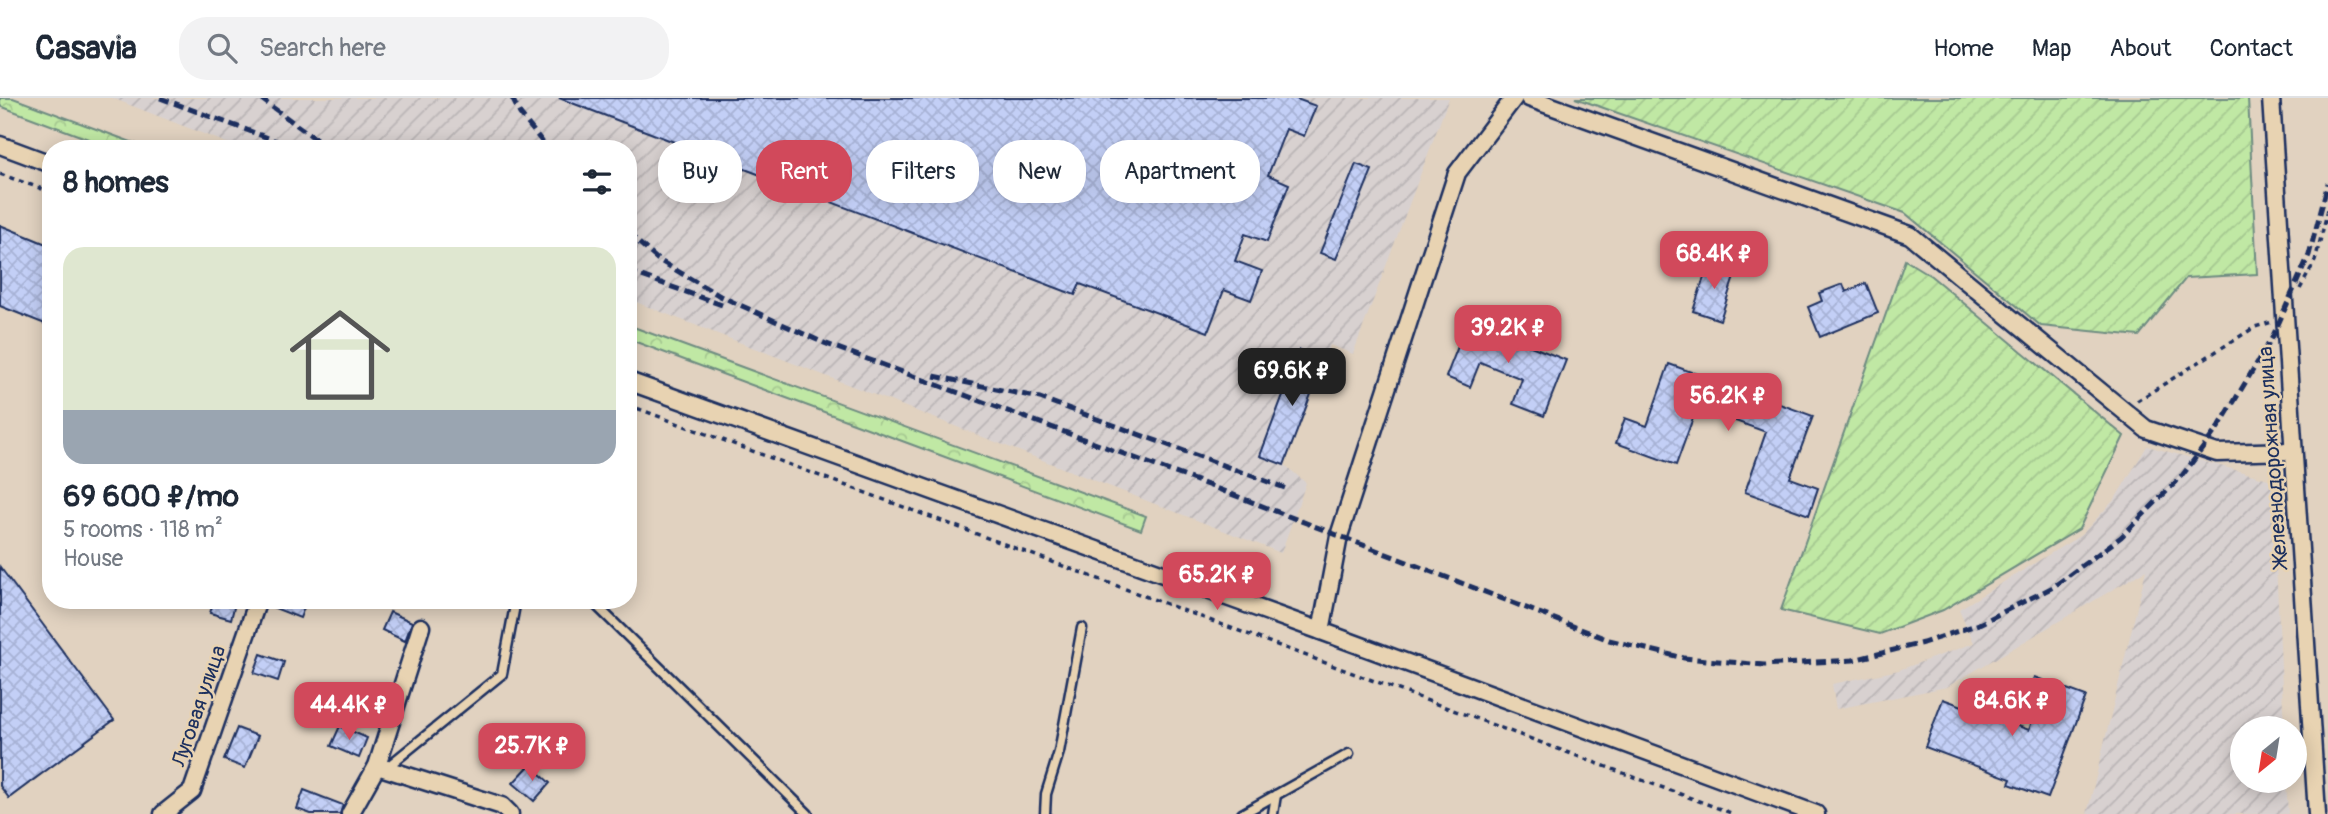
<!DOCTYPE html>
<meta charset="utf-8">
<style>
body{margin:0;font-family:Pangolin,sans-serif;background:#f2f2f3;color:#1f2937;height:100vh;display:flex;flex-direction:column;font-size:26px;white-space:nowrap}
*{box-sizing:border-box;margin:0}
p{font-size:23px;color:#747a83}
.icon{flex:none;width:38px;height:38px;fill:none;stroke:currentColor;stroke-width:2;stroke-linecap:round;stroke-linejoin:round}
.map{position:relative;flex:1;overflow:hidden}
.panel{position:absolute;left:42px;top:42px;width:595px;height:469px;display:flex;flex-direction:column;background:#fff;border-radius:28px;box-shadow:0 4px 18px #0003}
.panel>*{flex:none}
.guide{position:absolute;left:658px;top:42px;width:665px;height:63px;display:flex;gap:14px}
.needle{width:46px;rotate:210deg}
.tools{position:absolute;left:2230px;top:618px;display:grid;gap:14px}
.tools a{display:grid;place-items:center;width:77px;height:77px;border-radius:50%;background:#fff;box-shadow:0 4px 18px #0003;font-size:35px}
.price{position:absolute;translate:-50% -60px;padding:0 16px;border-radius:14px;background:#d1495b;color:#fff;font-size:23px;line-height:46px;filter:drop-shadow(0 2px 4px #0008)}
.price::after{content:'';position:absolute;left:50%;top:42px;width:21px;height:16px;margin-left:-10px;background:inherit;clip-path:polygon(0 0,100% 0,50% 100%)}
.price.active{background:#222;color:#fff}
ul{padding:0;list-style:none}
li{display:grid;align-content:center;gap:14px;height:371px;padding:0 21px}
li span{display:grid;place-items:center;height:217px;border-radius:21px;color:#555}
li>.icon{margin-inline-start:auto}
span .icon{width:126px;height:126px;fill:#fffc;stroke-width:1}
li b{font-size:30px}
h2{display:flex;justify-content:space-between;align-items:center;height:84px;padding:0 21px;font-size:30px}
.chip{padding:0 24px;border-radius:28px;background:#fff;box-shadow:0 4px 18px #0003;font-size:24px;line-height:63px}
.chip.active{background:#d1495b;color:#fff}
header{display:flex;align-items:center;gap:42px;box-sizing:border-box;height:98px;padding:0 35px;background:#fff;border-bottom:2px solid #e0e1e3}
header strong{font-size:33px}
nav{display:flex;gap:38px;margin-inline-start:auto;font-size:24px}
.search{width:490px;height:63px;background:#f2f2f3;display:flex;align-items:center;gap:18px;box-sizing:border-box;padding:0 24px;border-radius:28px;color:#747a83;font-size:26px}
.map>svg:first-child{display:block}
.industrial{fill:url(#industrial-furrows)}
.forest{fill:url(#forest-crowns);stroke:#6e8c81;stroke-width:2}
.garden{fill:url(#garden-furrows);stroke:#6e8c81;stroke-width:2}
.building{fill:url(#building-cross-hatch);stroke:#1b2f5e;stroke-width:2}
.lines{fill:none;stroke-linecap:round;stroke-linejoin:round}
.service-casing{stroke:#1b2f5e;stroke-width:13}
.minor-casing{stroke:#1b2f5e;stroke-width:21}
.path{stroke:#1b2f5e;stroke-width:3.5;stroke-dasharray:5 5;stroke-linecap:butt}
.service{stroke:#e8d3b2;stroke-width:8}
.minor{stroke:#e8d3b2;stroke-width:16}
.rail{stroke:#1b2f5e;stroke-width:5;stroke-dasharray:10 5;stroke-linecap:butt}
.labels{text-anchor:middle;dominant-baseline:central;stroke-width:5;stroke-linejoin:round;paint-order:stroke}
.street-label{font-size:21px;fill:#1b2f5e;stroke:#e8d3b2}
</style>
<header>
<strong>Casavia</strong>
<div class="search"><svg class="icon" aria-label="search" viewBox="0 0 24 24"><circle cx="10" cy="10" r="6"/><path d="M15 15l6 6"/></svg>Search here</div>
<nav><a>Home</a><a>Map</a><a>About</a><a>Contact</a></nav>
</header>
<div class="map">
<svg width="2328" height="716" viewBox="0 0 2328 716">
<defs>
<pattern id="industrial-furrows" width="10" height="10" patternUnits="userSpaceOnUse" patternTransform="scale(1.75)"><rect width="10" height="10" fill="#d8d1d0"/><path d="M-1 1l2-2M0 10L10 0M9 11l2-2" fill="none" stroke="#b9b4b5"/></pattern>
<pattern id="forest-crowns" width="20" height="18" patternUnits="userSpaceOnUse" patternTransform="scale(1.75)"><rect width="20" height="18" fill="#c0e8a4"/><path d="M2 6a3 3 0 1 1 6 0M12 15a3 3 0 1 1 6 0" fill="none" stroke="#a4c790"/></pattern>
<pattern id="garden-furrows" width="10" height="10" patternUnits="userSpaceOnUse" patternTransform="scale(1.75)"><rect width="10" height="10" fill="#c0e8a4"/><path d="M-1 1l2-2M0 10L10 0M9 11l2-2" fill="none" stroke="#a4c790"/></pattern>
<pattern id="building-cross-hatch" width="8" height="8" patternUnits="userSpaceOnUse" patternTransform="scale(1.75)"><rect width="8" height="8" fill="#c3cff6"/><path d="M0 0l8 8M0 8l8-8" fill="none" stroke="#a7b2d5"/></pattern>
</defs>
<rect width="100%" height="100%" fill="#e1d2c0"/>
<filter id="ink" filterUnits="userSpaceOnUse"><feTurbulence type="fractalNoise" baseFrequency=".0143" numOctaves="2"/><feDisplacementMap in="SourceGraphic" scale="14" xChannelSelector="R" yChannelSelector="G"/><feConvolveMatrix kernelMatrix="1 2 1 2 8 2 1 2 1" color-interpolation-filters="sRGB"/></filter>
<g filter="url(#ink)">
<g class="industrial">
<path d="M112 0H1449L1353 256 1330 247 1285 367 1306 385 1281 455 628 201V51H242Z"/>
<path d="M2147 348 2272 382 2284 630H2242V682L2286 683 2288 716H2087L2146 472 1947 589 1836 611 1832 586 1899 572 1974 545 1959 511 2081 437 2115 401Z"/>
</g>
<g class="forest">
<path d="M0 0H13L150 51H115L0 8Z"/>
<path d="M628 227 1146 418 1141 432 628 241Z"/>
</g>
<g class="garden">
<path d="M1575 0H2248L2257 176 2186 180 2139 238 2041 228 1905 115Z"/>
<path d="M1905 162 1931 178 2124 338 2079 431 1943 512 1880 536 1781 512Z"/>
</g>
<g class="building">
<path d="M559 0H1294L1316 8 1304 38 1286 31 1268 77 1289 86 1267 144 1245 136 1235 163 1262 173 1251 202 1224 192 1208 234 1080 186 1075 197Z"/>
<path d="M1356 66 1372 72 1336 161 1320 155Z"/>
<path d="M0 127 51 148V213L45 226 0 208Z"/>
<path d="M1709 164 1736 173 1720 222 1693 213Z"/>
<path d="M1866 185 1878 215 1820 239 1808 209 1822 203 1819 195 1843 186 1846 194Z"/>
<path d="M1468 223 1566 262 1544 318 1513 306 1522 281 1480 264 1470 289 1446 279Z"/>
<path d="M1300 252 1324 262 1284 367 1260 358Z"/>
<path d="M1669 266 1813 318 1790 380 1818 390 1809 417 1745 394 1766 334 1697 309 1676 367 1616 345 1625 320 1647 328Z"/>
<path d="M0 469 114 622 9 700 0 688Z"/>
<path d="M214 502H236L231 521 210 515Z"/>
<path d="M268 502H307L300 520 267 507Z"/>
<path d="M390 514 412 524 405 543 382 532Z"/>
<path d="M261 556 284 564 278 583 254 575Z"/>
<path d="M2034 579 2086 598 2048 700 2009 686 2011 681 1925 649 1943 601 2029 632 2038 606 2026 601Z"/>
<path d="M340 628 367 640 359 660 331 648Z"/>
<path d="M237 630 258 638 245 670 224 662Z"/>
<path d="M530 667 550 685 534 703 513 685Z"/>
<path d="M304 692 343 707 340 716H311L297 711Z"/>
</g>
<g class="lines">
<defs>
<g id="service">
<path d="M591 502 808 716"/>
<path d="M386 670 502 576 516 502"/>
<path d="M1045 716 1046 696 1059 654 1082 530"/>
<path d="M1242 716 1349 656"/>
<path d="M1273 716 1276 697"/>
</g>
<g id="minor">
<path d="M1529 0 1910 137 2146 331 2217 355 2293 353"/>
<path d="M2271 0 2317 716"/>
<path d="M0 47 51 66"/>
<path d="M628 283 1321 533 1816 716"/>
<path d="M1321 533 1339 438 1457 75 1514 0"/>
<path d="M377 668 502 708 510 716"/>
<path d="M163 716 192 693 258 502"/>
<path d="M350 716 377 668 421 529"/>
</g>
</defs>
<use href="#service" class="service-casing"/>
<use href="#minor" class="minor-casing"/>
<g class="path">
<path d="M0 76 51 94"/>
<path d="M2300 191 2315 163 2328 111"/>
<path d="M2137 303 2255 229 2272 224"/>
<path d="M628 307 1734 716"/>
</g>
<use href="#service" class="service"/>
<use href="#minor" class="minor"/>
<g class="rail">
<path d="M160 0 298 51"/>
<path d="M260 0 313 39 335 51"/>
<path d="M512 0 520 16 548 51"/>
<path d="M628 135 657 161 720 198 824 245 1213 389 1609 542 1684 560 1764 567 1853 562 1923 545 1979 526 2053 489 2121 439 2181 379 2220 327 2272 240 2309 157 2328 85"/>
<path d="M628 173 722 207"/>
<path d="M934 278 1040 300 1285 390"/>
</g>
</g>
</g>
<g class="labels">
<g class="street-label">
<text transform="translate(2273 359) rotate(-94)">Железнодорожная улица</text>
<text transform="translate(199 608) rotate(-71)">Луговая улица</text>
</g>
</g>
</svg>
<div class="tools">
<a><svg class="needle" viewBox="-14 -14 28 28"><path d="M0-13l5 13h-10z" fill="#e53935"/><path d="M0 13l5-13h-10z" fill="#747a83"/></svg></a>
</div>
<b class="price" style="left:1714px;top:193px">68.4K ₽</b>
<b class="price" style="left:1508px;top:267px">39.2K ₽</b>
<b class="price active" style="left:1292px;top:310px">69.6K ₽</b>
<b class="price" style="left:1728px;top:335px">56.2K ₽</b>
<b class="price" style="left:1217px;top:514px">65.2K ₽</b>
<b class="price" style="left:2012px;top:640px">84.6K ₽</b>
<b class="price" style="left:349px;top:644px">44.4K ₽</b>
<b class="price" style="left:532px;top:685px">25.7K ₽</b>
<div class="guide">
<a class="chip">Buy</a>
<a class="chip active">Rent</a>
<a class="chip">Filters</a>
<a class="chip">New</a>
<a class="chip">Apartment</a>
</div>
<section class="panel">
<h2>8 homes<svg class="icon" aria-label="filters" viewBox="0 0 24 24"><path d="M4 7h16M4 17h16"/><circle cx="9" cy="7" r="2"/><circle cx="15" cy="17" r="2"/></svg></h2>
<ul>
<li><span style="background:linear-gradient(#dfe7d0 75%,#9aa5b1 0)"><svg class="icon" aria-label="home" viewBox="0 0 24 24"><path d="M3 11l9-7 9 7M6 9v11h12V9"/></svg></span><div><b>69 600 ₽/mo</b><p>5 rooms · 118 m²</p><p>House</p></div></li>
</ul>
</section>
</div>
